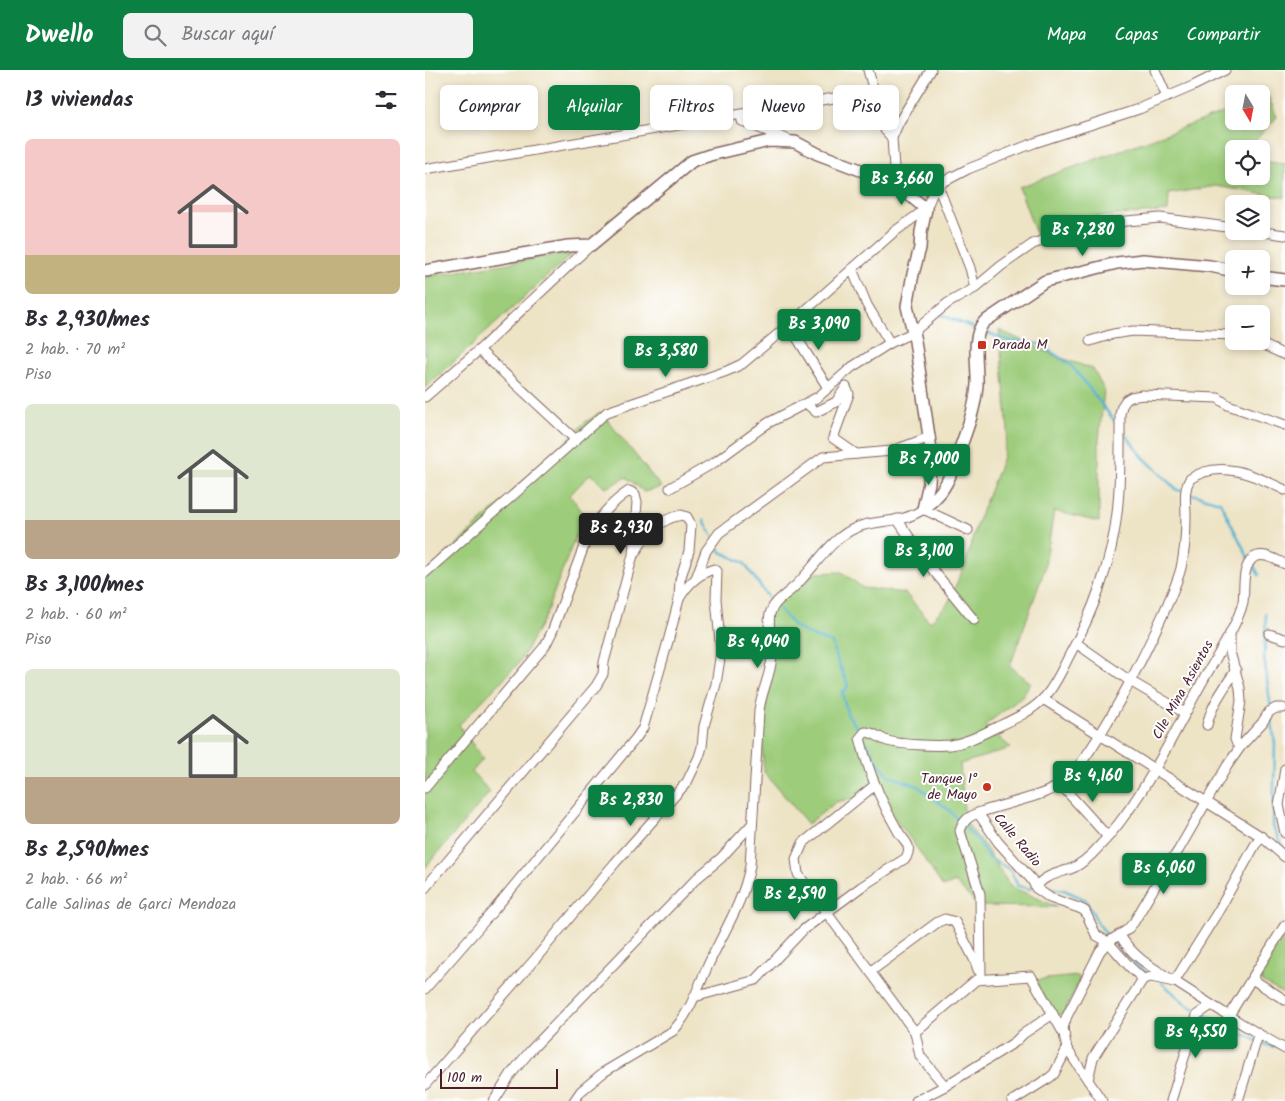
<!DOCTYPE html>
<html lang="es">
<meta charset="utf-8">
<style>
body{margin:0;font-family:Kalam,sans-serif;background:#f2f2f3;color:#2b2b33;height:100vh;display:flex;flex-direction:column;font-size:19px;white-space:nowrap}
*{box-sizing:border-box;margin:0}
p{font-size:16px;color:#7c7c81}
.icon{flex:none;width:28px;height:28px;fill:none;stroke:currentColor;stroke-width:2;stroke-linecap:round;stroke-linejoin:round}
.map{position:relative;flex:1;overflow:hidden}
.sheet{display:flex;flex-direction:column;background:#fff;width:425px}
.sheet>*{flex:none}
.guide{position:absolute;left:15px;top:15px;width:475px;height:45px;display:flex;gap:10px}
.needle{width:32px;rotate:170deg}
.controls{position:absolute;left:800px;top:15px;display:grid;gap:10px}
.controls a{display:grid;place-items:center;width:45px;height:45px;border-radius:8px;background:#fff;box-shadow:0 2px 8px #0003;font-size:25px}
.scale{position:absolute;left:15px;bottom:12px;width:118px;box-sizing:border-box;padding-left:5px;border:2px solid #4a1f2b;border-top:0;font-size:14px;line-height:18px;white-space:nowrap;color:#4a1f2b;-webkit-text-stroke:4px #fff;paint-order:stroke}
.price{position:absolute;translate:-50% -42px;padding:0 11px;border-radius:5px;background:#0b8043;color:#fff;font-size:16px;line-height:32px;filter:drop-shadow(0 1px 2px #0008)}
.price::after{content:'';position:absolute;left:50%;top:30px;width:15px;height:11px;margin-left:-8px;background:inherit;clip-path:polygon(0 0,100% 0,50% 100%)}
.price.active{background:#222;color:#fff}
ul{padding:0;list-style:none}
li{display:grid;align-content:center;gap:10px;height:265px;padding:0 25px}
li span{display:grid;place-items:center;height:155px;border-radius:8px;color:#555}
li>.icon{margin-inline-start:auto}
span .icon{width:90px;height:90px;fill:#fffc;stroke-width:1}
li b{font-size:21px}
h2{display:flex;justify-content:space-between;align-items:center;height:60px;padding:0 25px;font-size:21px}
.pill{padding:0 18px;border-radius:8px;background:#fff;box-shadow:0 2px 8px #0003;font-size:18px;line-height:45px}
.pill.active{background:#0b8043;color:#fff}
header{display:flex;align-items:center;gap:30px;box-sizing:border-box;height:70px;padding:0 25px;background:#0b8043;color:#fff}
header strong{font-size:24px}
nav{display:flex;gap:28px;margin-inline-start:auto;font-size:18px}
.search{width:350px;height:45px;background:#f2f2f3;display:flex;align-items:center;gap:12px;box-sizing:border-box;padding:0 18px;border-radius:8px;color:#7c7c81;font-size:19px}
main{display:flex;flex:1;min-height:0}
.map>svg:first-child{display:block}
.green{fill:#9dcc7a;stroke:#747652}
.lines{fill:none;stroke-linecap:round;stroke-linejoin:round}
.stream{stroke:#52b2d1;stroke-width:2.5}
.minor-casing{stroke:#836461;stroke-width:11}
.tertiary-casing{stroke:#836461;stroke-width:14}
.minor{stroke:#fff;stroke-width:9}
.tertiary{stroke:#fff;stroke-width:11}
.poi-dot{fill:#c8321e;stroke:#fff;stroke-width:2}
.labels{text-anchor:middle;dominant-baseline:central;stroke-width:4;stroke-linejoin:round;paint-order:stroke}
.poi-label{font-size:14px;fill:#4a1f2b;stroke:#fff;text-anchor:start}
.street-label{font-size:14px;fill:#4a1f2b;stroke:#fff}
</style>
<header>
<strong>Dwello</strong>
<div class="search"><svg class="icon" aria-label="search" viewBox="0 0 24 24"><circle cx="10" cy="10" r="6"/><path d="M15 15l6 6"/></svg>Buscar aquí</div>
<nav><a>Mapa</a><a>Capas</a><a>Compartir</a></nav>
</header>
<main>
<section class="sheet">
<h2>13 viviendas<svg class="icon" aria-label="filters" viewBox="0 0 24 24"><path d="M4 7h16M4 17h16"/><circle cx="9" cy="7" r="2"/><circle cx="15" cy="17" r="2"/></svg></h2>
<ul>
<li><span style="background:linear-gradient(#f6c9c9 75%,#c2b280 0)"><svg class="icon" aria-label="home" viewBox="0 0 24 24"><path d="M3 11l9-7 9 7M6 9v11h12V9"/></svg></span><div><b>Bs 2,930/mes</b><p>2 hab. · 70 m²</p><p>Piso</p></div></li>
<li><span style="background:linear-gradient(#dfe7d0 75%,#b9a48a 0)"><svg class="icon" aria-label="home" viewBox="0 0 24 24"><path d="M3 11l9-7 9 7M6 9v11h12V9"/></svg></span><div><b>Bs 3,100/mes</b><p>2 hab. · 60 m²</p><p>Piso</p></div></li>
<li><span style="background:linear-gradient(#dfe7d0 70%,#b9a48a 0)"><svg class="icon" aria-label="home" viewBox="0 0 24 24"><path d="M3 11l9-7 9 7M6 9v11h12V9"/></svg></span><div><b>Bs 2,590/mes</b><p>2 hab. · 66 m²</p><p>Calle Salinas de Garci Mendoza</p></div></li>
</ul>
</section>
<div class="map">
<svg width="860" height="1031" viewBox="0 0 860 1031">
<rect width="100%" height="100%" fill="#fff"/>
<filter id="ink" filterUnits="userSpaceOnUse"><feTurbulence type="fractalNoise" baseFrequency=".02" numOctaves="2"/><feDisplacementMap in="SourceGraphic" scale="10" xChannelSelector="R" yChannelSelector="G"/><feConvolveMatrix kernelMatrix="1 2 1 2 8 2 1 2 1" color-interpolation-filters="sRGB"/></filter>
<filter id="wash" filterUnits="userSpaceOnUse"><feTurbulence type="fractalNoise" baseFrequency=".0096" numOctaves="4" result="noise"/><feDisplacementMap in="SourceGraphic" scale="20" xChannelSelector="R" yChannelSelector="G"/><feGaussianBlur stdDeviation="1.12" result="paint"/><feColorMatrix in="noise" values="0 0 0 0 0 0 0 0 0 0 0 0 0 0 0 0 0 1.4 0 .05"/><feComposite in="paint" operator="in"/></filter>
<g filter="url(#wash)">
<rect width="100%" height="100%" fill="#ede3c5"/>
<g class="green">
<path d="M843 26 852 47 824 77 823 79H809V106H836V91L860 94V128L791 116 744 124 743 141 669 147 612 167 594 117 809 39V51H836V29Z"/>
<path d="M149 182 0 318V207Z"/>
<path d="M574 260 631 286 668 299 679 320 674 370V452L629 441 619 501 585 596 606 613 597 627 560 655 586 678 535 694 540 751 559 775 585 816 632 837 553 836 530 812 518 817 494 781 452 724 411 732 383 754 339 702 336 660 341 610 349 576 338 547 345 532 390 503 417 502 438 518 480 523 505 552 523 533 541 492 551 456 577 390 583 361Z"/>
<path d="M176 342 236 417 219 422 201 407 182 418 165 404 145 425 159 444 120 546 94 593 34 655 58 689 47 702 65 722 0 798V504L130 383 159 353Z"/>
<path d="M860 864V925L837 912 836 904Z"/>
<path d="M653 906 655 909 639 943 631 947 610 910Z"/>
</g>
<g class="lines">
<g class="stream">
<path d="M514 244 552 259"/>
<path d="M557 261 586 271 614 274 646 295 692 354"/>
<path d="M697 360 718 387 752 420 758 421"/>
<path d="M763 423 795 432 824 489"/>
<path d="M279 450 288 466"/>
<path d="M290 471 296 482 319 493 343 527"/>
<path d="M827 493 834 505"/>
<path d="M354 539 370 557 389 567 407 573C410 589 419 602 423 617L417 622 422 643 435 663"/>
<path d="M840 544 841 550 839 587 846 639"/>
<path d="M846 644 850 674 848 757 860 781"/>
<path d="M438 668 452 691 465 706 493 716 524 740 535 752"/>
<path d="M539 756 553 771 563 787 585 800 593 816 606 819"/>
<path d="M616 817 639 820 661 830 673 853 683 866"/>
<path d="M689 872 707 891 724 905"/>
<path d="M737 913 762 935 774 941"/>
<path d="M779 944 834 972 848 977"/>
</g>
</g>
</g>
<g filter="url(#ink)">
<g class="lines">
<defs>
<g id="minor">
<path d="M443 0 460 60 467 68"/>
<path d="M730 0 742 27"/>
<path d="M316 45 317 51 364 70"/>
<path d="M0 99 449 21"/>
<path d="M470 113 467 68 474 52 506 0"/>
<path d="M513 116 545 198 550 218"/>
<path d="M832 161 860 165"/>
<path d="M427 199 442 235 465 273"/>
<path d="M364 255 403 318"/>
<path d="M665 271 688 264 708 261 809 265"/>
<path d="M830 271 860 285"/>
<path d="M54 280 151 370"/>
<path d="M0 327 54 280 166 175"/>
<path d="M381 333 391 342 411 332 421 317 424 324 408 368 431 384"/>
<path d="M245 418 290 392 343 353 393 327 427 297 465 273 487 263 523 233 550 218 576 196 608 174 646 160 691 152 735 148 809 158"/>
<path d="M472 449 499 489 549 550"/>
<path d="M0 503 182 342 302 301 317 294 364 255 469 162 501 139 508 122 518 112 543 99 609 73 714 39 768 16 800 0"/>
<path d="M271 508 281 481 294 463 398 387 467 381 505 367"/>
<path d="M805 564V582L815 618 816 631 810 669 812 674 816 676"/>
<path d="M844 564 860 569"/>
<path d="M651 573 705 611 760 643"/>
<path d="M618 629 837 767 860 787"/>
<path d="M782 655C787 634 799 618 811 600"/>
<path d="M860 699 854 735 860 763"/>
<path d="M450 715 378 773 371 789 373 804 490 962 495 986 520 1016"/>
<path d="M636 715 683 767"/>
<path d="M0 718 120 576 127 562 162 468C171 450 187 432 204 421L210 424 212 432 208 485 179 592 178 604 171 616 0 818"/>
<path d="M553 743C543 747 538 751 535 761L555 824 556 909"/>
<path d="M611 818 607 810 573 772 553 743C577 734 614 728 635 715 667 696 746 537 756 498 760 481 761 463 761 446 761 433 758 420 765 409 795 388 831 406 860 420"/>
<path d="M695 865C707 887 728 898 749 911 786 935 822 958 860 979"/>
<path d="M446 901 513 852 520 849 530 852 550 891 553 900"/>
<path d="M718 909 705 897 683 872 671 865 660 841 654 838 625 828 611 818C618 804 638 803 650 797 657 793 663 788 668 783 718 733 746 667 780 607 792 586 813 554 818 532 820 518 816 499 828 488 838 481 851 490 860 494"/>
<path d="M718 909 726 907 749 912 794 840 830 775 837 767"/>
<path d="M827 909 860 930"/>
<path d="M0 919 69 840 211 668 218 658 244 568 254 529 255 510 264 481 266 455 262 447 256 445C233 450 221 464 210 483"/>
<path d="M269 927 331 910 378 860 436 817 481 788C488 774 479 772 473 761 456 732 443 701 435 668L440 662C448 662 453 667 460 670 472 675 512 676 525 675 541 673 555 665 570 658 587 650 606 642 619 628 630 616 637 600 644 586 668 543 687 491 692 443 696 410 695 377 695 344L697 336 701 330 706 327 717 325 793 328 803 335 860 355"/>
<path d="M803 947 860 855"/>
<path d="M490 962 551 910 606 906 639 964 642 979 677 1031"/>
<path d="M639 964 638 958 642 946 675 881 683 872 702 860 709 852 739 801 753 781 802 696 816 676 837 653 844 642 851 638H858"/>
<path d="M663 1010 668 988 718 909"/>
<path d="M0 1015 111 888 190 793 262 712 274 687 277 677 279 656 291 614 296 582 291 529 292 501 289 499C272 504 262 515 254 529"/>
<path d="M69 1031 86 1004 106 980 271 809 296 788 327 754"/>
<path d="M149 1031 156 1021 179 1002 248 961C267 941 274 913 286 889 301 858 319 829 325 796L334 641C336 622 346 605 347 586 348 573 341 552 346 541 350 531 359 526 367 519 389 500 404 468 433 457 454 449 478 454 498 439L543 460"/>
<path d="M491 1031 520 1016 590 972 598 964 628 944"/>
<path d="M587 1031 624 1008 629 1004 642 979"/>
<path d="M746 1031 772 945 785 936"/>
<path d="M813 1031 833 965"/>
</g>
<g id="tertiary">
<path d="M0 201 143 176 166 175 267 91 285 85 344 71 370 72 393 84 470 113 501 139 496 162 495 178 488 204 482 236 490 271 506 380 504 413 498 439"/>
<path d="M836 207 860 210"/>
<path d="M498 439C506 432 514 426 519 417 525 408 528 398 531 389 540 365 550 341 552 315 553 296 546 267 559 252L620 211 692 193 718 190 785 196 809 201"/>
</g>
</defs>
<use href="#minor" class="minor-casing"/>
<use href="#tertiary" class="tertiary-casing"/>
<use href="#minor" class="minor"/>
<use href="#tertiary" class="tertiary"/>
</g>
</g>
<g class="poi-dot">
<rect x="552" y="270" width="10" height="10" rx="2.5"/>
<circle cx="562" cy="717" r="5"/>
</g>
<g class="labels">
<g class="poi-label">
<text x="567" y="275">Parada M</text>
<text x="552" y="709" text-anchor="end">Tanque 1°<tspan x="552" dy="16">de Mayo</tspan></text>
</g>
<g class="street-label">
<text transform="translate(758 620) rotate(-61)">Clle Mina Asientos</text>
<text transform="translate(592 770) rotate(50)">Calle Radio</text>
</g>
</g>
</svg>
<div class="controls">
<a><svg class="needle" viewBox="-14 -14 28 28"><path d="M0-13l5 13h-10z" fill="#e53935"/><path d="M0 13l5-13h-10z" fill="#7c7c81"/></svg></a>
<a><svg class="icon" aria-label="locate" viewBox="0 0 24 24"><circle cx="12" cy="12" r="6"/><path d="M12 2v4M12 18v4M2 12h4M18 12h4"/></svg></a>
<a><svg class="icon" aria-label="layers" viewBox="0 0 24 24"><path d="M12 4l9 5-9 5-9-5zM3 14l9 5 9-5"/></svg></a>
<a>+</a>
<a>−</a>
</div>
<div class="scale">100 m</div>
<b class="price" style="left:477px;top:136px">Bs 3,660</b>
<b class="price" style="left:658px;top:187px">Bs 7,280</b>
<b class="price" style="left:394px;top:281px">Bs 3,090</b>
<b class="price" style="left:241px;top:308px">Bs 3,580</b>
<b class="price" style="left:504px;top:416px">Bs 7,000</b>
<b class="price active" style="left:196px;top:485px">Bs 2,930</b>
<b class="price" style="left:499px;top:508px">Bs 3,100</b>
<b class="price" style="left:333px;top:599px">Bs 4,040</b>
<b class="price" style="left:668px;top:733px">Bs 4,160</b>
<b class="price" style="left:206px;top:757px">Bs 2,830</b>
<b class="price" style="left:739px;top:825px">Bs 6,060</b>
<b class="price" style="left:370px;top:851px">Bs 2,590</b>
<b class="price" style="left:771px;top:989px">Bs 4,550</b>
<div class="guide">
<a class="pill">Comprar</a>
<a class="pill active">Alquilar</a>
<a class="pill">Filtros</a>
<a class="pill">Nuevo</a>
<a class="pill">Piso</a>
</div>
</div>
</main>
